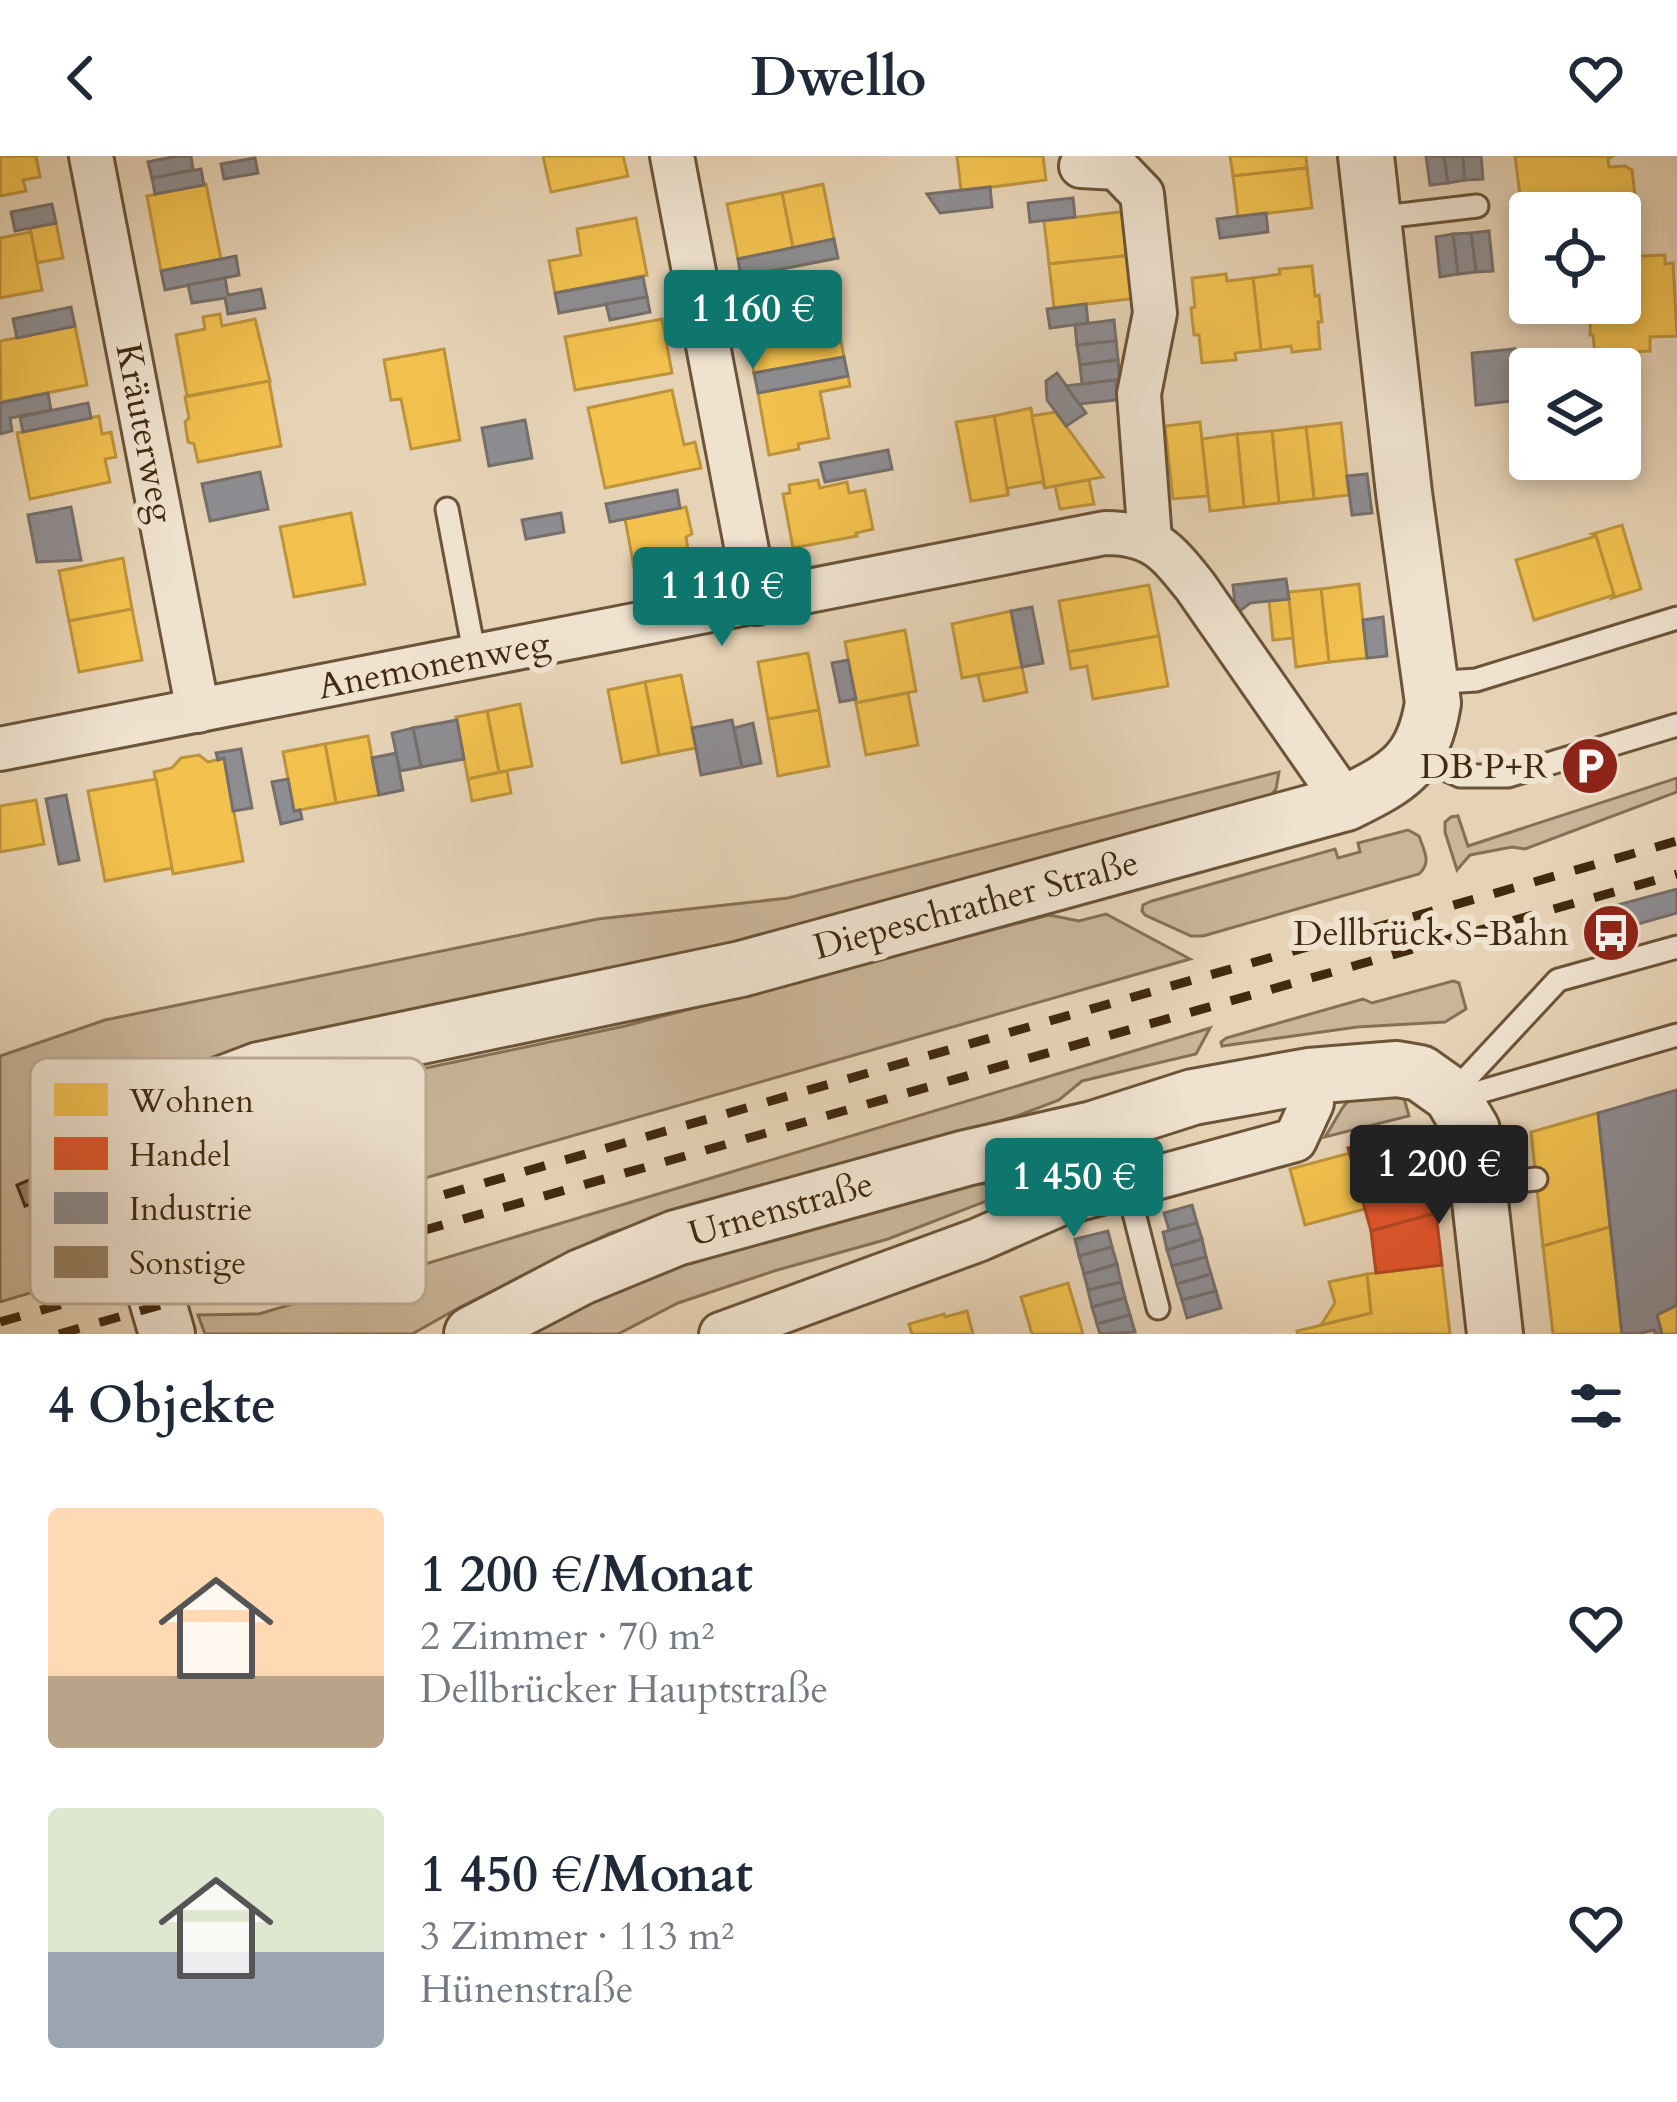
<!DOCTYPE html>
<html lang="de">
<meta charset="utf-8">
<style>
body{margin:0;font-family:Cardo,serif;background:#f2f2f3;color:#1f2937;height:100vh;display:flex;flex-direction:column;font-size:45px;white-space:nowrap}
*{box-sizing:border-box;margin:0}
p{font-size:39px;color:#747a83}
.icon{flex:none;width:66px;height:66px;fill:none;stroke:currentColor;stroke-width:2;stroke-linecap:round;stroke-linejoin:round}
.map{position:relative;height:1178px;overflow:hidden}
.sheet{display:flex;flex-direction:column;background:#fff;flex:1}
.sheet>*{flex:none}
.fabs{position:absolute;left:1509px;top:36px;display:grid;gap:24px}
.fabs a{display:grid;place-items:center;width:132px;height:132px;border-radius:12px;background:#fff;box-shadow:0 6px 18px #0003;font-size:60px}
.price{position:absolute;translate:-50% -102px;padding:0 27px;border-radius:12px;background:#0f766e;color:#fff;font-size:39px;line-height:78px;filter:drop-shadow(0 3px 6px #0008)}
.price::after{content:'';position:absolute;left:50%;top:72px;width:36px;height:27px;margin-left:-18px;background:inherit;clip-path:polygon(0 0,100% 0,50% 100%)}
.price.current{background:#222;color:#fff}
ul{padding:0;list-style:none}
li{display:flex;align-items:center;gap:36px;height:300px;padding:0 48px}
li span{display:grid;place-items:center;flex:none;width:336px;height:240px;border-radius:12px;color:#555}
li>.icon{margin-inline-start:auto}
span .icon{width:144px;height:144px;fill:#fffc;stroke-width:1}
li b{font-size:51px}
h2{display:flex;justify-content:space-between;align-items:center;height:144px;padding:0 48px;font-size:51px}
header{display:flex;justify-content:space-between;align-items:center;height:156px;padding:0 48px;background:#fff;font-size:54px;font-weight:700}
.map>svg:first-child{display:block}
.green{fill:#cab599;stroke:#867054;stroke-width:3}
.homes{fill:#f2c14e;stroke:#bd943b;stroke-width:3}
.shops{fill:#e4572e;stroke:#b34a25;stroke-width:3}
.industry{fill:#8d8d92;stroke:#766f6b;stroke-width:3}
.building{fill:#978165;stroke:#422a0f;stroke-width:3}
.lines{fill:none;stroke-linecap:round;stroke-linejoin:round}
.service-casing{stroke:#6b5438;stroke-width:27}
.minor-casing{stroke:#6b5438;stroke-width:48}
.tertiary-casing{stroke:#6b5438;stroke-width:60}
.service{stroke:#efe2cf;stroke-width:21}
.minor{stroke:#efe2cf;stroke-width:42}
.tertiary{stroke:#efe2cf;stroke-width:54}
.rail{stroke:#422a0f;stroke-width:9;stroke-dasharray:21 21;stroke-linecap:butt}
.labels{text-anchor:middle;dominant-baseline:central;stroke-width:12;stroke-linejoin:round;paint-order:stroke}
.street-label{font-size:36px;fill:#422a0f;stroke:#efe2cf}
.poi-label{font-size:36px;fill:#422a0f;stroke:#efe2cf;text-anchor:end}
.key{fill:#efe2cf;stroke:#bbab95;stroke-width:3}
.key-label{font-size:33px;fill:#422a0f}
</style>
<header><svg class="icon" aria-label="back" viewBox="0 0 24 24"><path d="M15 5l-7 7 7 7"/></svg>Dwello<svg class="icon" aria-label="heart" viewBox="0 0 24 24"><path d="M12 20l-8-8c-3-5 5-10 8-4 3-6 11-1 8 4z"/></svg></header>
<div class="map">
<svg width="1677" height="1178" viewBox="0 0 1677 1178">
<rect width="100%" height="100%" fill="#e6d2b5"/>
<filter id="stains"><feTurbulence type="fractalNoise" baseFrequency=".00167" numOctaves="4"/><feColorMatrix values="0 0 0 0 .2 0 0 0 0 .09 0 0 0 0 .02 0 0 0 .5 -.17"/></filter>
<radialGradient id="worn" r=".72"><stop offset=".6" stop-color="#630" stop-opacity="0"/><stop offset="1" stop-color="#630" stop-opacity=".3"/></radialGradient>
<g class="green">
<path d="M1279 616 1276 633 1268 643 689 810 218 901 41 964 36 1000C69 1025 104 1072 103 1115L0 1146V900L105 864 598 763 788 742Z"/>
<path d="M1677 622V636L1525 693 1512 691 1470 699 1457 714 1445 676V666L1451 661 1458 660 1468 690Z"/>
<path d="M1408 674 1419 680C1424 695 1432 706 1419 718L1203 780H1191L1145 759 1142 755 1143 749 1152 745 1335 693 1338 702 1360 696 1358 687Z"/>
<path d="M1106 758 1190 803 184 1091 175 1077 164 1030 171 1005 196 973 228 958 260 947 625 870 1049 759 1079 765Z"/>
<path d="M1453 825 1459 827 1466 853 1445 866 1357 871 1222 890 1221 886 1226 882 1363 843 1372 847Z"/>
<path d="M1210 872 1196 898 1082 925 1059 944 1017 960 610 1077 462 1150 412 1178H205L198 1159 259 1158Z"/>
<path d="M1392 937 1404 942 1409 960 1325 981C1352 938 1339 943 1392 937Z"/>
<path d="M1038 1025 888 1083 774 1115 678 1147 618 1178H521L550 1161 700 1099 963 1029Z"/>
</g>
<g class="homes">
<path d="M0 0H36L40 21 23 24 26 35 0 40Z"/>
<path d="M543 0H623L628 20 551 36Z"/>
<path d="M957 0H1043L1046 24 961 35Z"/>
<path d="M1230 0H1306L1307 12 1233 20Z"/>
<path d="M1515 0H1613L1608 3 1609 11 1625 10 1632 14 1637 57 1620 59V57H1534L1532 46 1521 48Z"/>
<path d="M1307 12 1312 52 1238 61 1233 20Z"/>
<path d="M206 28 221 103 161 115 147 40Z"/>
<path d="M823 28 834 83 793 92 782 37Z"/>
<path d="M782 37 793 92 738 103 727 48Z"/>
<path d="M1128 55 1133 99 1049 108 1044 65Z"/>
<path d="M636 62 647 119 555 137 549 105 581 99 577 73Z"/>
<path d="M56 67 63 102 36 107 30 72Z"/>
<path d="M31 76 42 134 0 142V82Z"/>
<path d="M1133 99 1138 142 1054 152 1049 108Z"/>
<path d="M1665 99V108L1673 107 1677 180 1650 181V195L1595 198 1593 179H1590L1591 147H1620V101Z"/>
<path d="M1312 110 1315 140 1319 139 1322 166H1318L1320 193 1292 196 1291 190 1261 194 1253 122 1280 118 1279 113Z"/>
<path d="M1226 118 1227 125 1253 122 1261 194 1235 197 1236 204 1202 207 1199 179H1194L1191 152 1195 151 1192 122Z"/>
<path d="M829 121 844 201 754 217 747 179 730 182 722 142Z"/>
<path d="M220 158 222 170 255 163 270 225 187 240 176 179 205 173 203 161Z"/>
<path d="M662 163 672 217 575 234 565 181Z"/>
<path d="M75 170 87 229 1 246 0 185Z"/>
<path d="M444 193 460 284 411 293 401 243 391 244 384 204Z"/>
<path d="M848 220 850 230 820 236 829 282 798 288 799 293 769 299 758 237Z"/>
<path d="M269 225 281 290 198 306 194 288 188 286 185 266 189 262 185 241Z"/>
<path d="M672 234 684 289 695 286 701 312 605 332 588 252Z"/>
<path d="M1031 252 1045 332 1042 326 1008 332V339L994 260Z"/>
<path d="M1056 256 1066 270 1103 321 1045 332 1032 260Z"/>
<path d="M99 260 102 278 111 276 116 301 105 303 110 326 30 343 17 277Z"/>
<path d="M994 260 1008 339 971 345 956 266Z"/>
<path d="M1200 266 1208 340 1173 343 1165 270Z"/>
<path d="M1341 267 1349 339 1314 343 1306 271Z"/>
<path d="M1306 271 1314 343 1279 347 1272 275Z"/>
<path d="M1272 275 1279 347 1244 351 1237 278Z"/>
<path d="M1237 278 1244 351 1210 355 1202 283Z"/>
<path d="M818 324 820 332 847 326 849 337 865 334 873 373 856 377 857 380 793 392 783 338 790 337 789 329Z"/>
<path d="M1089 324 1094 348 1060 353 1055 330Z"/>
<path d="M686 351 692 378 686 381 691 412 636 422 625 363Z"/>
<path d="M351 357 365 428 294 441 280 371Z"/>
<path d="M1622 369 1641 433 1612 442 1614 439 1596 380 1592 378Z"/>
<path d="M1596 380 1614 439 1534 464 1516 404Z"/>
<path d="M123 402 132 453 69 465 59 415Z"/>
<path d="M1359 428 1367 502 1329 506 1321 433Z"/>
<path d="M1149 429 1159 480 1068 496 1059 445Z"/>
<path d="M1321 433 1329 506 1296 511 1288 436Z"/>
<path d="M1289 443 1293 482 1273 484 1269 445Z"/>
<path d="M132 453 142 504 79 516 69 465Z"/>
<path d="M1011 455 1022 511 962 522 952 468Z"/>
<path d="M905 474 916 535 856 547 845 486Z"/>
<path d="M1159 480 1168 530 1093 543 1087 510 1071 513 1068 496Z"/>
<path d="M808 497 819 554 768 563 758 506Z"/>
<path d="M1022 511 1027 536 984 545 978 519Z"/>
<path d="M681 519 696 592 659 599 645 526Z"/>
<path d="M645 526 659 599 622 607 608 534Z"/>
<path d="M908 537 918 589 866 599 856 547Z"/>
<path d="M520 548 532 610 499 616 487 555Z"/>
<path d="M819 554 829 610 778 620 768 563Z"/>
<path d="M487 555 499 616 468 623 456 561Z"/>
<path d="M368 580 379 639 336 647 325 588Z"/>
<path d="M325 588 336 647 294 655 283 596Z"/>
<path d="M199 599 208 606 224 602 243 705 173 718 154 616 172 612 181 602Z"/>
<path d="M507 615 511 637 472 645 468 623Z"/>
<path d="M156 623 172 712 105 725 88 635Z"/>
<path d="M36 644 44 688 0 696V650Z"/>
<path d="M1677 934V1013L1666 1016 1645 943Z"/>
<path d="M1598 957 1610 1071 1543 1090 1531 976Z"/>
<path d="M1350 997 1365 1053 1305 1069 1290 1013Z"/>
<path d="M1610 1071 1622 1178H1553L1543 1090Z"/>
<path d="M1442 1109 1450 1178H1298L1297 1175 1371 1157 1367 1118Z"/>
<path d="M1367 1118 1371 1157 1321 1169 1335 1147 1329 1126Z"/>
<path d="M1068 1127 1083 1178H1032L1021 1141Z"/>
<path d="M1677 1149V1178H1662L1657 1159Z"/>
<path d="M967 1155 973 1178H912L909 1168 944 1158 945 1161Z"/>
</g>
<g class="shops">
<path d="M1415 973 1436 1057 1371 1075 1348 992Z"/>
<path d="M1436 1057 1442 1109 1376 1117 1371 1075Z"/>
</g>
<g class="industry">
<path d="M177 0H191L193 14 152 22 148 6Z"/>
<path d="M1426 0H1444L1448 27 1430 29Z"/>
<path d="M1444 0H1463L1465 24 1448 27Z"/>
<path d="M1463 0H1481L1483 23 1465 24Z"/>
<path d="M255 2 258 17 224 23 221 8Z"/>
<path d="M201 13 204 29 155 38 152 22Z"/>
<path d="M990 31 992 51 940 57 927 38Z"/>
<path d="M1073 42 1075 61 1030 66 1028 47Z"/>
<path d="M52 48 56 67 15 75 11 56Z"/>
<path d="M1266 57 1268 76 1220 82 1217 63Z"/>
<path d="M1489 75 1493 115 1476 116 1471 77Z"/>
<path d="M1471 77 1476 116 1458 118 1453 78Z"/>
<path d="M1453 78 1458 118 1440 121 1436 81Z"/>
<path d="M834 83 838 102 741 121 738 103Z"/>
<path d="M236 100 239 119 165 134 161 115Z"/>
<path d="M643 121 647 141 559 157 555 137Z"/>
<path d="M225 122 228 139 261 133 265 152 228 158 225 142 192 147 188 129Z"/>
<path d="M647 141 650 156 610 164 606 148Z"/>
<path d="M1086 148 1088 167 1050 172 1047 153Z"/>
<path d="M71 151 75 170 17 182 13 163Z"/>
<path d="M1114 164 1116 185 1077 189 1075 169Z"/>
<path d="M1116 185 1118 204 1080 209 1077 189Z"/>
<path d="M1515 193 1520 244 1476 249 1472 197Z"/>
<path d="M844 201 848 220 758 237 754 217Z"/>
<path d="M1118 204 1120 224 1082 228 1080 209Z"/>
<path d="M1057 217 1086 257 1066 270 1047 244 1046 225Z"/>
<path d="M1116 224 1117 244 1079 248 1066 230Z"/>
<path d="M48 237 51 254 10 262 12 275 0 278V247Z"/>
<path d="M88 247 91 262 23 276 20 261Z"/>
<path d="M525 264 532 302 489 310 482 272Z"/>
<path d="M888 294 892 313 825 326 820 307Z"/>
<path d="M260 316 268 353 210 365 202 328Z"/>
<path d="M1367 318 1372 357 1352 359 1347 320Z"/>
<path d="M677 334 680 352 610 366 606 348Z"/>
<path d="M71 351 81 404 37 406 28 359Z"/>
<path d="M561 357 564 376 526 383 522 364Z"/>
<path d="M1286 423 1289 443 1250 447 1240 455 1235 449 1233 429Z"/>
<path d="M1032 451 1043 507 1022 511 1011 455Z"/>
<path d="M1383 461 1387 500 1367 502 1363 464Z"/>
<path d="M848 504 856 543 840 546 832 507Z"/>
<path d="M457 564 464 603 421 611 413 572Z"/>
<path d="M732 564 742 611 701 619 692 572Z"/>
<path d="M753 567 761 607 742 611 734 572Z"/>
<path d="M413 572 421 611 400 615 392 577Z"/>
<path d="M241 593 252 652 233 655 224 602 218 604 216 597Z"/>
<path d="M396 597 403 634 379 639 372 602Z"/>
<path d="M288 623 294 655 300 654 302 663 281 668 272 626Z"/>
<path d="M66 639 79 704 59 708 46 643Z"/>
<path d="M1677 733V757L1617 774 1610 751Z"/>
<path d="M1677 934V1149L1657 1159 1662 1178H1655L1654 1174 1637 1178H1622L1598 957Z"/>
<path d="M1192 1049 1197 1067 1169 1074 1164 1057Z"/>
<path d="M1197 1067 1202 1083 1167 1094 1163 1076Z"/>
<path d="M1108 1075 1112 1091 1079 1100 1075 1083Z"/>
<path d="M1202 1083 1206 1101 1172 1110 1167 1094Z"/>
<path d="M1112 1091 1117 1108 1084 1118 1079 1100Z"/>
<path d="M1206 1101 1211 1118 1177 1128 1172 1110Z"/>
<path d="M1117 1108 1121 1126 1088 1134 1084 1118Z"/>
<path d="M1211 1118 1216 1135 1182 1144 1177 1128Z"/>
<path d="M1121 1126 1125 1142 1092 1151 1088 1134Z"/>
<path d="M1216 1135 1221 1152 1187 1162 1182 1144Z"/>
<path d="M1125 1142 1130 1159 1097 1168 1092 1151Z"/>
<path d="M1130 1159 1135 1176 1100 1178 1097 1168Z"/>
</g>
<path class="building" d="M34 1022 42 1044 25 1050 17 1029Z"/>
<g class="lines">
<defs>
<g id="service">
<path d="M1374 62 1477 50"/>
<path d="M447 353 475 501"/>
<path d="M1431 527 1476 524 1677 462"/>
<path d="M1416 600 1460 620H1508L1677 569"/>
<path d="M1451 939 1558 824 1677 791"/>
<path d="M1455 943 1677 879"/>
<path d="M1127 1029 1158 1152"/>
<path d="M1481 1029 1536 1023"/>
</g>
<g id="minor">
<path d="M91 0 198 555"/>
<path d="M672 0 757 447"/>
<path d="M1081 10 1117 12 1142 38 1155 157 1139 238 1150 384"/>
<path d="M0 593 1105 377C1153 377 1167 395 1195 430L1346 647"/>
<path d="M721 1178 978 1084 1060 1048 1295 984 1312 947 1309 920"/>
</g>
<g id="tertiary">
<path d="M167 1178 131 1054 130 1025 136 1003 156 966 193 939 259 914 741 813 1346 647C1399 621 1423 608 1433 547L1404 337 1366 0"/>
<path d="M472 1178 581 1121 676 1082 966 1002 1093 973 1193 941 1309 920 1397 913 1420 917 1451 939 1472 974 1495 1178"/>
</g>
</defs>
<use href="#service" class="service-casing"/>
<use href="#minor" class="minor-casing"/>
<use href="#tertiary" class="tertiary-casing"/>
<use href="#service" class="service"/>
<use href="#minor" class="minor"/>
<use href="#tertiary" class="tertiary"/>
<g class="rail">
<path d="M0 1166 1677 685"/>
<path d="M59 1178 1677 718"/>
</g>
</g>
<defs>
<symbol id="parking-disc" viewBox="-11 -11 22 22"><circle r="9.5" fill="#8f2418" stroke="#efe2cf"/><path d="M-3.5-5.5H1a3.5 3.5 0 0 1 0 7H-1V5.5H-3.5ZM-1-3.4V-.6H.8a1.4 1.4 0 0 0 0-2.8Z" fill="#fff"/></symbol>
<symbol id="bus-disc" viewBox="-11 -11 22 22"><circle r="9.5" fill="#8f2418" stroke="#efe2cf"/><path d="M-5-6H5V4H4V6H2V4H-2V6H-4V4H-5ZM-3.5-4V0h7V-4ZM-3.5 1.2v1.5H-2V1.2ZM2 1.2v1.5H3.5V1.2Z" fill="#fff"/></symbol>
</defs>
<g fill-rule="evenodd">
<use href="#parking-disc" x="1557" y="577" width="66" height="66"/>
<use href="#bus-disc" x="1578" y="744" width="66" height="66"/>
</g>
<g class="labels">
<g class="street-label">
<text transform="translate(145 277) rotate(79)">Kräuterweg</text>
<text transform="translate(434 509) rotate(-11)">Anemonenweg</text>
<text transform="translate(976 749) rotate(-15)">Diepeschrather Straße</text>
<text transform="translate(781 1053) rotate(-16)">Urnenstraße</text>
</g>
<g class="poi-label">
<text x="1548" y="610">DB P+R</text>
<text x="1569" y="777">Dellbrück S-Bahn</text>
</g>
</g>
<rect x="30" y="902" width="396" height="246" rx="18" class="key"/>
<rect x="54" y="927" width="54" height="33" fill="#f2c14e"/>
<rect x="54" y="981" width="54" height="33" fill="#e4572e"/>
<rect x="54" y="1036" width="54" height="32" fill="#8d8d92"/>
<rect x="54" y="1090" width="54" height="32" fill="#978165"/>
<g class="key-label">
<text x="129" y="956">Wohnen</text>
<text x="129" y="1010">Handel</text>
<text x="129" y="1064">Industrie</text>
<text x="129" y="1118">Sonstige</text>
</g>
<rect width="100%" height="100%" filter="url(#stains)"/>
<rect width="100%" height="100%" fill="url(#worn)"/>
</svg>
<div class="fabs">
<a><svg class="icon" aria-label="locate" viewBox="0 0 24 24"><circle cx="12" cy="12" r="6"/><path d="M12 2v4M12 18v4M2 12h4M18 12h4"/></svg></a>
<a><svg class="icon" aria-label="layers" viewBox="0 0 24 24"><path d="M12 4l9 5-9 5-9-5zM3 14l9 5 9-5"/></svg></a>
</div>
<b class="price" style="left:753px;top:216px">1 160 €</b>
<b class="price" style="left:722px;top:493px">1 110 €</b>
<b class="price current" style="left:1439px;top:1071px">1 200 €</b>
<b class="price" style="left:1074px;top:1084px">1 450 €</b>
</div>
<section class="sheet">
<h2>4 Objekte<svg class="icon" aria-label="filters" viewBox="0 0 24 24"><path d="M4 7h16M4 17h16"/><circle cx="9" cy="7" r="2"/><circle cx="15" cy="17" r="2"/></svg></h2>
<ul>
<li><span style="background:linear-gradient(#ffd9b3 70%,#b9a48a 0)"><svg class="icon" aria-label="home" viewBox="0 0 24 24"><path d="M3 11l9-7 9 7M6 9v11h12V9"/></svg></span><div><b>1 200 €/Monat</b><p>2 Zimmer · 70 m²</p><p>Dellbrücker Hauptstraße</p></div><svg class="icon" aria-label="heart" viewBox="0 0 24 24"><path d="M12 20l-8-8c-3-5 5-10 8-4 3-6 11-1 8 4z"/></svg></li>
<li><span style="background:linear-gradient(#dfe7d0 60%,#9aa5b1 0)"><svg class="icon" aria-label="home" viewBox="0 0 24 24"><path d="M3 11l9-7 9 7M6 9v11h12V9"/></svg></span><div><b>1 450 €/Monat</b><p>3 Zimmer · 113 m²</p><p>Hünenstraße</p></div><svg class="icon" aria-label="heart" viewBox="0 0 24 24"><path d="M12 20l-8-8c-3-5 5-10 8-4 3-6 11-1 8 4z"/></svg></li>
</ul>
</section>
